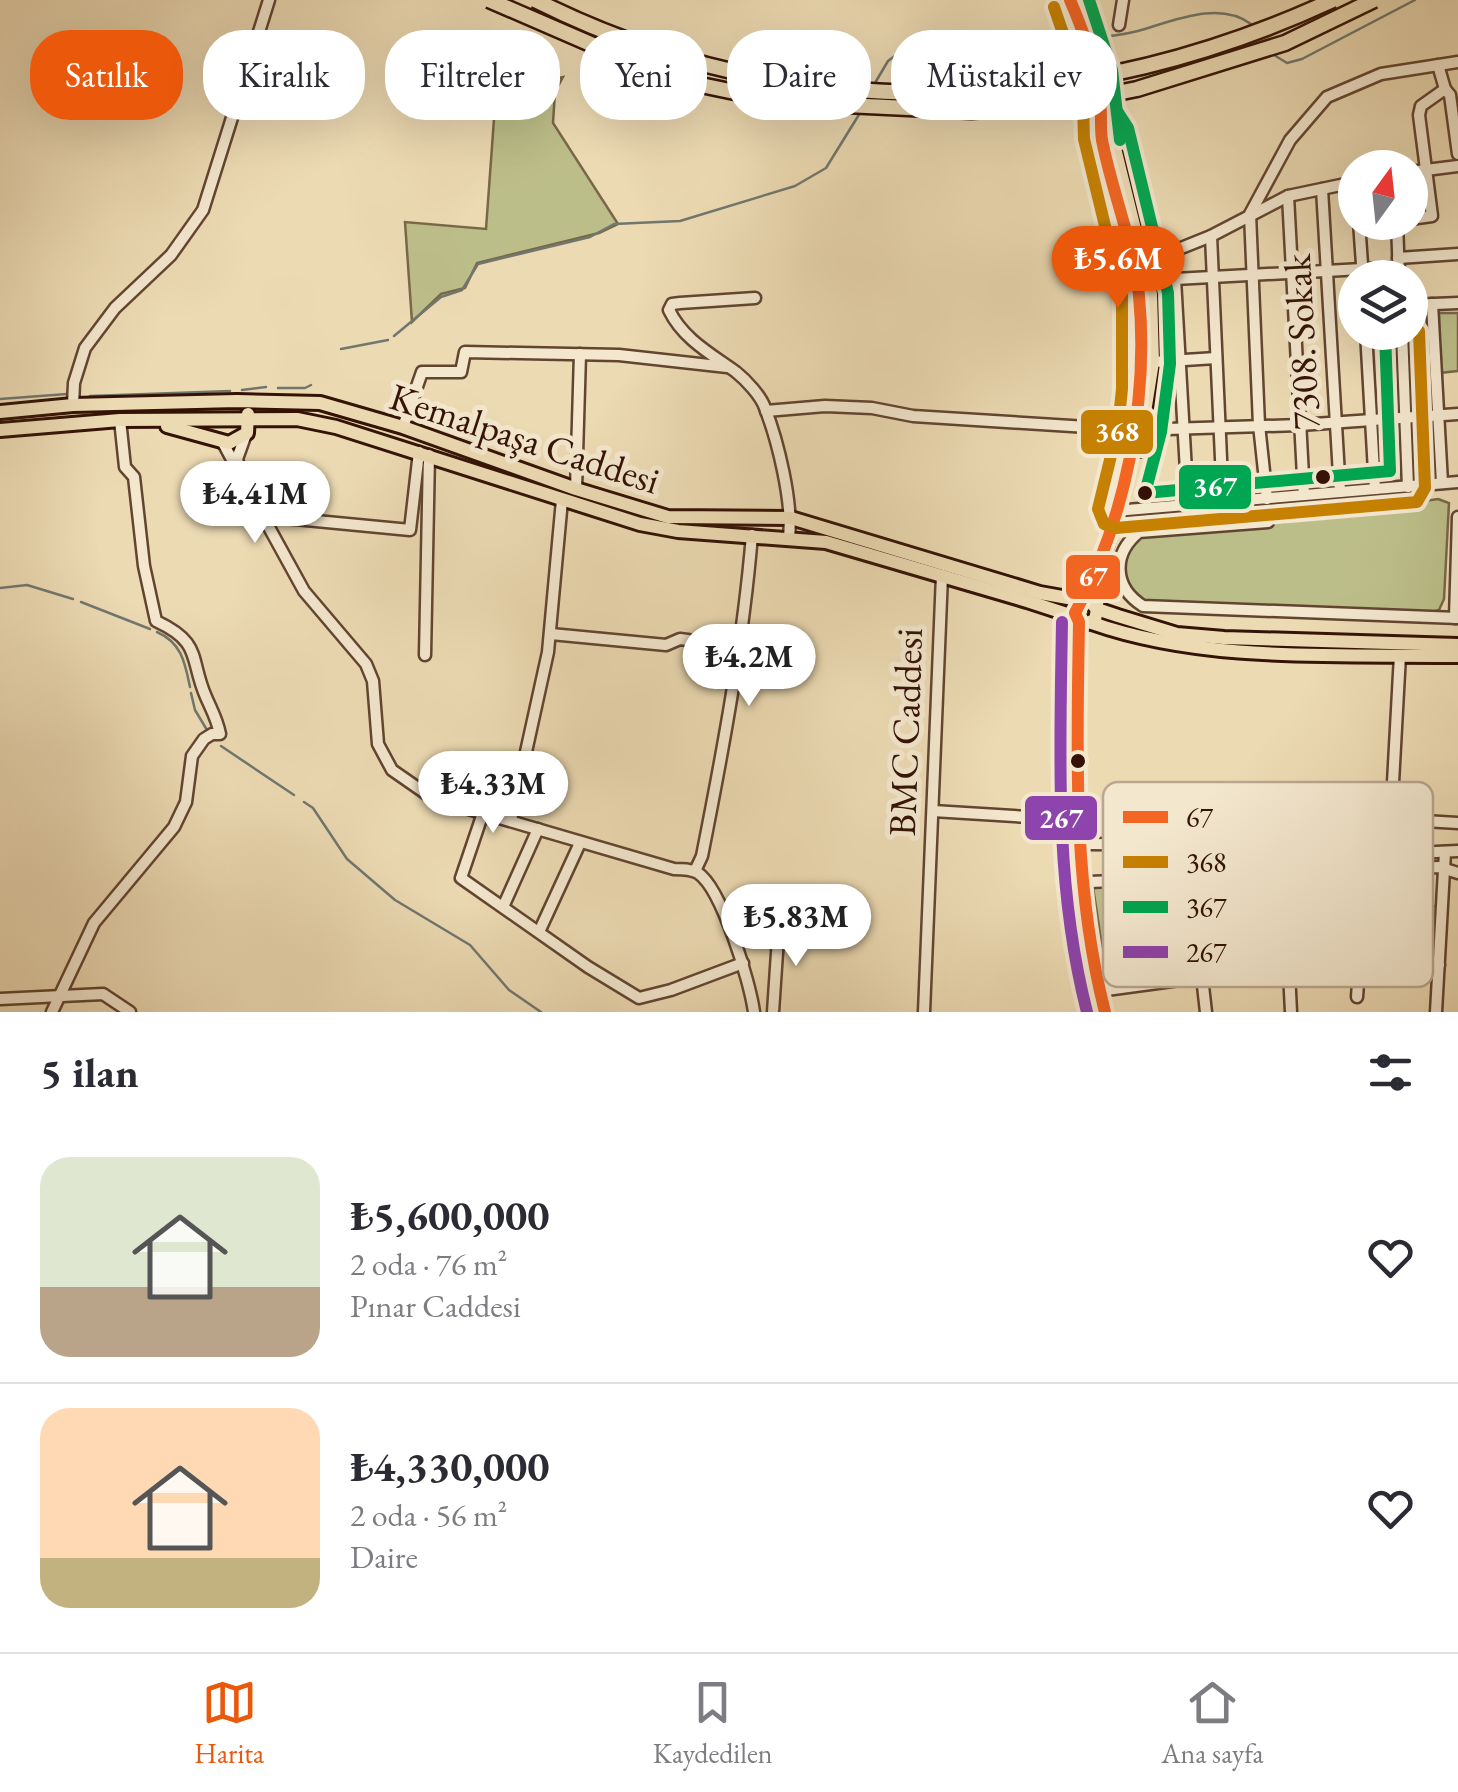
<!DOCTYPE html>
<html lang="tr">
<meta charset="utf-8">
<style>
body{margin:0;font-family:"EB Garamond",serif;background:#f7f7f7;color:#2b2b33;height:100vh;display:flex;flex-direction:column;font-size:38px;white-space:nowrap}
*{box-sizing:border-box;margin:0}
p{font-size:32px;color:#7c7c81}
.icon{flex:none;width:55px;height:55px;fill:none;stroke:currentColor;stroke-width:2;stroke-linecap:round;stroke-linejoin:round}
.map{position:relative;height:1012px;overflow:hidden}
.panel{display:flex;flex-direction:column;background:#fff;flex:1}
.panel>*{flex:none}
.guide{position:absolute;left:30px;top:30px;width:1400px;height:90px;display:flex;gap:20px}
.needle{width:65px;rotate:15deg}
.controls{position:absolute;left:1338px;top:150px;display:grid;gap:20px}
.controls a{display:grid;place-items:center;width:90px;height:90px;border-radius:50%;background:#fff;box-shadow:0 10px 40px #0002;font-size:50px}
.price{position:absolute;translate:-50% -85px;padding:0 22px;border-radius:35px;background:#fff;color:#222;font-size:32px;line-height:65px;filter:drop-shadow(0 2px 5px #0008)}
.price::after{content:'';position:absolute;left:50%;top:60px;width:30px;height:22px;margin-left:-15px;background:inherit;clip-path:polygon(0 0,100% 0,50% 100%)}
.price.on{background:#ea580c;color:#fff}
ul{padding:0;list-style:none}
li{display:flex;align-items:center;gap:30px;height:250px;padding:0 40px}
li+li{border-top:2px solid #e1e1e2}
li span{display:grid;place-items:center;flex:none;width:280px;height:200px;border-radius:30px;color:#555}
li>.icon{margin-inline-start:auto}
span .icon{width:120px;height:120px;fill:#fffc;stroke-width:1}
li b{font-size:42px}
h2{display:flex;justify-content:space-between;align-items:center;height:120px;padding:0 40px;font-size:42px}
.chip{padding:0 35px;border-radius:40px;background:#fff;box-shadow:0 10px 40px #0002;font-size:35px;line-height:90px}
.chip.on{background:#ea580c;color:#fff}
.tabs{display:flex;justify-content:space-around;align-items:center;height:140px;border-top:2px solid #e1e1e2;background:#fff;font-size:28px;color:#7c7c81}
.tabs a{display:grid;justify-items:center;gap:5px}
.tabs .on{color:#ea580c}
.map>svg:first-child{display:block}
.green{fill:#bcbe89;stroke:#786848;stroke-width:2.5}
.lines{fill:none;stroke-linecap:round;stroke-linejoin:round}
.stream{stroke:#71776e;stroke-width:2.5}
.minor-casing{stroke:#624531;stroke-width:15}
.major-casing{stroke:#341306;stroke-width:18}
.minor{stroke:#f3e7ce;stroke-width:10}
.major{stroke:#ecdab3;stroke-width:12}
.highway-bridge-casing{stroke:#341306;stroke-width:19;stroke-linecap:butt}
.highway-bridge{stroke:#ecdab3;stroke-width:14}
.bus-1-casing{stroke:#f3e7ce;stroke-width:20}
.bus-2-casing{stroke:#f3e7ce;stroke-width:20}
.bus-3-casing{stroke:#f3e7ce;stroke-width:20}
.bus-4-casing{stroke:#f3e7ce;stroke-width:20}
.bus-1{stroke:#f26522;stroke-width:12}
.bus-2{stroke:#c68102;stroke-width:12}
.bus-3{stroke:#00a651;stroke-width:12}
.bus-4{stroke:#8e44ad;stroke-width:12}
.bus-dot{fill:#341306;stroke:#f3e7ce;stroke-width:4}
.labels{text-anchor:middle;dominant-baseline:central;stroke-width:10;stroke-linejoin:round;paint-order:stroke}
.street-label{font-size:38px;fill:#341306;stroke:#f3e7ce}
.key{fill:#f3e7ce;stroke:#baa792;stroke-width:2.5}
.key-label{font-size:28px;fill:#341306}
.line-badge{stroke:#f3e7ce;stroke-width:4}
.badge-label{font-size:28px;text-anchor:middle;font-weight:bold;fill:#fff}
</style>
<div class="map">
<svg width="1458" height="1012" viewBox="0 0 1458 1012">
<rect width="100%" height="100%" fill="#ecdab3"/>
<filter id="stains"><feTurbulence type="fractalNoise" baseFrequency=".002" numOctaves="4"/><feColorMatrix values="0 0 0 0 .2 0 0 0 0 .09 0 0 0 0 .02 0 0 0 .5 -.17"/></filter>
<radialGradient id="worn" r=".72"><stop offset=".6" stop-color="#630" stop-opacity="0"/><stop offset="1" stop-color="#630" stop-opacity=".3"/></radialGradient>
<g class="green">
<path d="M563 77 555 92 553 123 618 224 599 233 477 263 465 288 441 294 412 322 405 222 486 229 494 119 529 106 545 81Z"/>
<path d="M1439 313H1458V371L1439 373Z"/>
<path d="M1438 499 1449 503 1444 599 1439 610 1427 614 1304 611 1141 600 1128 590 1121 569 1132 543 1141 535 1284 522Z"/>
<path d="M1110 886 1113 917 1336 911 1335 886H1356L1359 909 1438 906 1435 930 1355 934 1356 959 1335 960 1332 935 1119 947 1123 979 1107 980 1093 887Z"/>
</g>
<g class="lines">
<g class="stream">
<path d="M1091 37C1108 37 1122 35 1138 31 1173 21 1219 0 1251 24"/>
<path d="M1274 55 1287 63 1302 59 1415 0"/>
<path d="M875 83 888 61 904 49 922 42 976 43 1000 34 1021 33 1073 35"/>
<path d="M394 336 441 297 462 290 478 264 590 237 614 224 680 221 795 186 826 168 860 113"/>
<path d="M341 349 388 340"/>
<path d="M278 388H305L311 385"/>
<path d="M242 390 266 387"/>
<path d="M90 396 230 391"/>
<path d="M0 399 67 394"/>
<path d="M0 588 27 585 73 599"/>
<path d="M81 602 150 629"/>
<path d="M157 632C182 643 185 663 190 687"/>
<path d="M191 693 195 710 207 730"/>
<path d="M221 746 294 795"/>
<path d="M304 802 313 808 347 859 395 900 470 945 509 990 541 1012"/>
</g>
<defs>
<g id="minor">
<path d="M1119 25 1123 0"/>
<path d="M1438 65 1445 89 1450 95 1458 154"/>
<path d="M1410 172 1458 166"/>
<path d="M1322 189 1340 492"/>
<path d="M1288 196 1304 495"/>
<path d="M1410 219 1432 216 1419 115 1421 106 1445 89"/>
<path d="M1359 222 1363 278"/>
<path d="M1397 222 1399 278"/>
<path d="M1211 236 1223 503"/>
<path d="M1172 252 1175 279 1399 267"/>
<path d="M1398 258 1458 254"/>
<path d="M1144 263 1211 236 1288 196 1355 182"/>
<path d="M1175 279 1188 506"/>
<path d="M755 298 680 303 672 304 669 310C683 339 711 354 736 372 746 380 761 396 765 408 778 441 793 503 789 537"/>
<path d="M1432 304 1442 483"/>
<path d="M1410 305 1458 303"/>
<path d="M1366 332 1375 489"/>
<path d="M1402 332 1408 487"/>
<path d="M1153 362 1216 358"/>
<path d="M73 405 74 383 85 348 115 308 171 255 203 210 269 0"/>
<path d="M766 411 825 406 872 408 913 416 1135 430 1300 425 1458 414"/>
<path d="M403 427 422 372H461L465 352 619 355 727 367"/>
<path d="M222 441 243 480 237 459 246 434"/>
<path d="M243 480 304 591 366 664 373 681 378 744 392 770 428 795 455 805 674 869C682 869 691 869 698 873 722 889 750 982 754 1012"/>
<path d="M576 489 580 354"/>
<path d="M1267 499 1259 425 1250 214 1290 140 1327 97 1381 74 1458 62"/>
<path d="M1115 511 1458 482"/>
<path d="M264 516 410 530 419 452"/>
<path d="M1268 522 1139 532C1112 554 1113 587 1143 606L1458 618"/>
<path d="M1455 618 1458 517"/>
<path d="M551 634 666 645 680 639 739 647"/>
<path d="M425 655 429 455"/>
<path d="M1400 655 1391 819 1458 823"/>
<path d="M933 811 1076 820"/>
<path d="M483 813 461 878 588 967 639 998 671 990 743 963"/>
<path d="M511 820 548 652 562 500"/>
<circle cx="1387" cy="842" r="13"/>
<path d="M1087 844 1224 845 1335 854H1382"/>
<path d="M1340 851 1377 834"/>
<path d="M1391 854 1458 851"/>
<path d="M695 871 702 856C723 750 743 643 752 535"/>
<path d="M1090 882 1439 867 1458 873"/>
<path d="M503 907 538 829"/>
<path d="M539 932 580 843"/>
<path d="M1289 972 1291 1012"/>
<path d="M1202 977 1206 1012"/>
<path d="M1099 991 1202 977 1439 965"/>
<path d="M1357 997 1359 969"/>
<path d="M0 999 103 994 130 1012"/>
<path d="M52 1012 94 923 174 827 186 802 192 756 204 739 212 734H220C217 719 212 711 206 697 189 658 203 643 156 621L144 566 134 477 125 467 120 420"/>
<path d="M773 1012 779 923"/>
<path d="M924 1012 942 575"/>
<path d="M1436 1012 1445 852"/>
</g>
<g id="major">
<path d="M1070 0 1079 19 1092 70"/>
<path d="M1103 121 1111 132 1151 294 1153 362 1139 450"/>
<path d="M0 412 73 405 237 401 320 403 403 427 576 489 668 517 791 518 1040 593 1090 602 1097 609 1118 616 1177 634 1224 638 1458 645"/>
<path d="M167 426 229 443 247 433 248 414"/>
<path d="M0 430 120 420 297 419 336 427 640 524 678 531 826 542 1027 601 1076 617 1084 624 1095 620 1097 609"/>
<path d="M1083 602C1123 520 1140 426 1139 336 1139 321 1141 305 1138 290 1129 238 1114 186 1101 135V110"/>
<path d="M1096 607 1109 560"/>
<path d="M1079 622C1078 752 1067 886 1105 1012"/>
<path d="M1092 623C1206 663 1338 654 1458 656"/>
</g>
</defs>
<use href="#minor" class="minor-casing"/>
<use href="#major" class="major-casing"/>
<use href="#minor" class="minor"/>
<use href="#major" class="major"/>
<defs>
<g id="highway-bridge">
<path d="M489 0 623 58 701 85 783 102 971 111 1052 106 1137 89 1285 43 1374 0"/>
<path d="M535 0C790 128 1076 119 1333 0"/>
</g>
</defs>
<use href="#highway-bridge" class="highway-bridge-casing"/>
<use href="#highway-bridge" class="highway-bridge"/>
<defs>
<path id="bus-1" d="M1070 0C1084 32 1096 67 1100 102 1102 115 1100 128 1102 140 1112 192 1134 244 1139 296 1149 400 1125 522 1075 613L1079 622C1077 754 1072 883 1105 1012"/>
<path id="bus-2" d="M1054 7 1076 71 1083 105 1084 139 1122 296V389L1118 427 1098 509 1104 524 1116 528 1417 502 1425 488 1419 331"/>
<g id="bus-3">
<path d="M1089 0 1112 70 1120 140"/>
<path d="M1117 111 1128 128 1168 293 1170 364 1161 432 1145 493 1390 471 1385 333"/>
</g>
<path id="bus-4" d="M1062 622C1060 754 1054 883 1087 1012"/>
</defs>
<use href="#bus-1" class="bus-1-casing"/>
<use href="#bus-2" class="bus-2-casing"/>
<use href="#bus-3" class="bus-3-casing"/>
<use href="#bus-4" class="bus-4-casing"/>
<use href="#bus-1" class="bus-1"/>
<use href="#bus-2" class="bus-2"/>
<use href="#bus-3" class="bus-3"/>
<use href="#bus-4" class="bus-4"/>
</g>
<g class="bus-dot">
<circle cx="1323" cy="477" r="9"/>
<circle cx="1145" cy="493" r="9"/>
<circle cx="1078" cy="761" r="9"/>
</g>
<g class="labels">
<g class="street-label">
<text transform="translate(1301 342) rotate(-93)">7308. Sokak</text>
<text transform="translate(525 438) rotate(18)">Kemalpaşa Caddesi</text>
<text transform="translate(905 732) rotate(-88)">BMC Caddesi</text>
</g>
</g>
<rect x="1103" y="782" width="330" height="205" rx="15" class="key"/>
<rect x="1123" y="811" width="45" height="12" fill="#f26522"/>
<rect x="1123" y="856" width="45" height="12" fill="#c68102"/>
<rect x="1123" y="901" width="45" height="12" fill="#00a651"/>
<rect x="1123" y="946" width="45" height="12" fill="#8e44ad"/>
<g class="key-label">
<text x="1186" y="827">67</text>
<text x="1186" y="872">368</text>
<text x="1186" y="917">367</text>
<text x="1186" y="962">267</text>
</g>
<g class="line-badge">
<rect x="1079" y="408" width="76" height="48" rx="10" fill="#c68102"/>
<rect x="1177" y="463" width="76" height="48" rx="10" fill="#00a651"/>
<rect x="1064" y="553" width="58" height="48" rx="10" fill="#f26522"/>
<rect x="1023" y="794" width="76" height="48" rx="10" fill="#8e44ad"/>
</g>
<g class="badge-label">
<text x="1117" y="441">368</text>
<text x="1215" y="496">367</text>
<text x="1093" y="586">67</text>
<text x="1061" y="828">267</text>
</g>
<rect width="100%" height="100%" filter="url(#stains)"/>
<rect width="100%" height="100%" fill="url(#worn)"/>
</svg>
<div class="controls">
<a><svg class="needle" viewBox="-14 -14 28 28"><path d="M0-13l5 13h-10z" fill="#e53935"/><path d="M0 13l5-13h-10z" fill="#7c7c81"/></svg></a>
<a><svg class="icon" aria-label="layers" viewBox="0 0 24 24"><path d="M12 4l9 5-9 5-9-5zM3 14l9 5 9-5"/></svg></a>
</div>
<b class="price on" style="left:1118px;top:311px">₺5.6M</b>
<b class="price" style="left:255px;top:546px">₺4.41M</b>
<b class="price" style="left:749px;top:709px">₺4.2M</b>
<b class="price" style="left:493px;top:836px">₺4.33M</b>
<b class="price" style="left:796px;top:969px">₺5.83M</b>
<div class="guide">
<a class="chip on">Satılık</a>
<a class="chip">Kiralık</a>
<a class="chip">Filtreler</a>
<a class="chip">Yeni</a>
<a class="chip">Daire</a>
<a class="chip">Müstakil ev</a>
</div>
</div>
<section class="panel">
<h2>5 ilan<svg class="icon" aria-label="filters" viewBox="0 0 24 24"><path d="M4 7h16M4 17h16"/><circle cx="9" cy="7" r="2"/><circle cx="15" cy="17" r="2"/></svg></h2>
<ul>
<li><span style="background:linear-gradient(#dfe7d0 65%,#b9a48a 0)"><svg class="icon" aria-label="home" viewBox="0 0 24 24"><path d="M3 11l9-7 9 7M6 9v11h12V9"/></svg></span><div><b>₺5,600,000</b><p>2 oda · 76 m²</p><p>Pınar Caddesi</p></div><svg class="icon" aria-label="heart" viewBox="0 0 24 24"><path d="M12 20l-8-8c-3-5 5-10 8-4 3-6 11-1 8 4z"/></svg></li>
<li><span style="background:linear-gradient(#ffd9b3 75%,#c2b280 0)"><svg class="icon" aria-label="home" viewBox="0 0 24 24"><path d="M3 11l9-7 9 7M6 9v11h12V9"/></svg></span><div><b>₺4,330,000</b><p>2 oda · 56 m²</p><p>Daire</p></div><svg class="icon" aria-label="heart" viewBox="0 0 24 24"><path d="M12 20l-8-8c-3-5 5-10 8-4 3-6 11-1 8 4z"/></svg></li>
</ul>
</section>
<nav class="tabs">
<a class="on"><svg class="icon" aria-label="map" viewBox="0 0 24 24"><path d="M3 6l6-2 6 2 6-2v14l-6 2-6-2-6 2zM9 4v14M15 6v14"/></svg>Harita</a>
<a><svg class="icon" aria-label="saved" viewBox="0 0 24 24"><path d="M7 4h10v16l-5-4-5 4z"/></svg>Kaydedilen</a>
<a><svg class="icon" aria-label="home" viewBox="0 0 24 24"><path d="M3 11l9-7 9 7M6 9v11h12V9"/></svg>Ana sayfa</a>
</nav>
